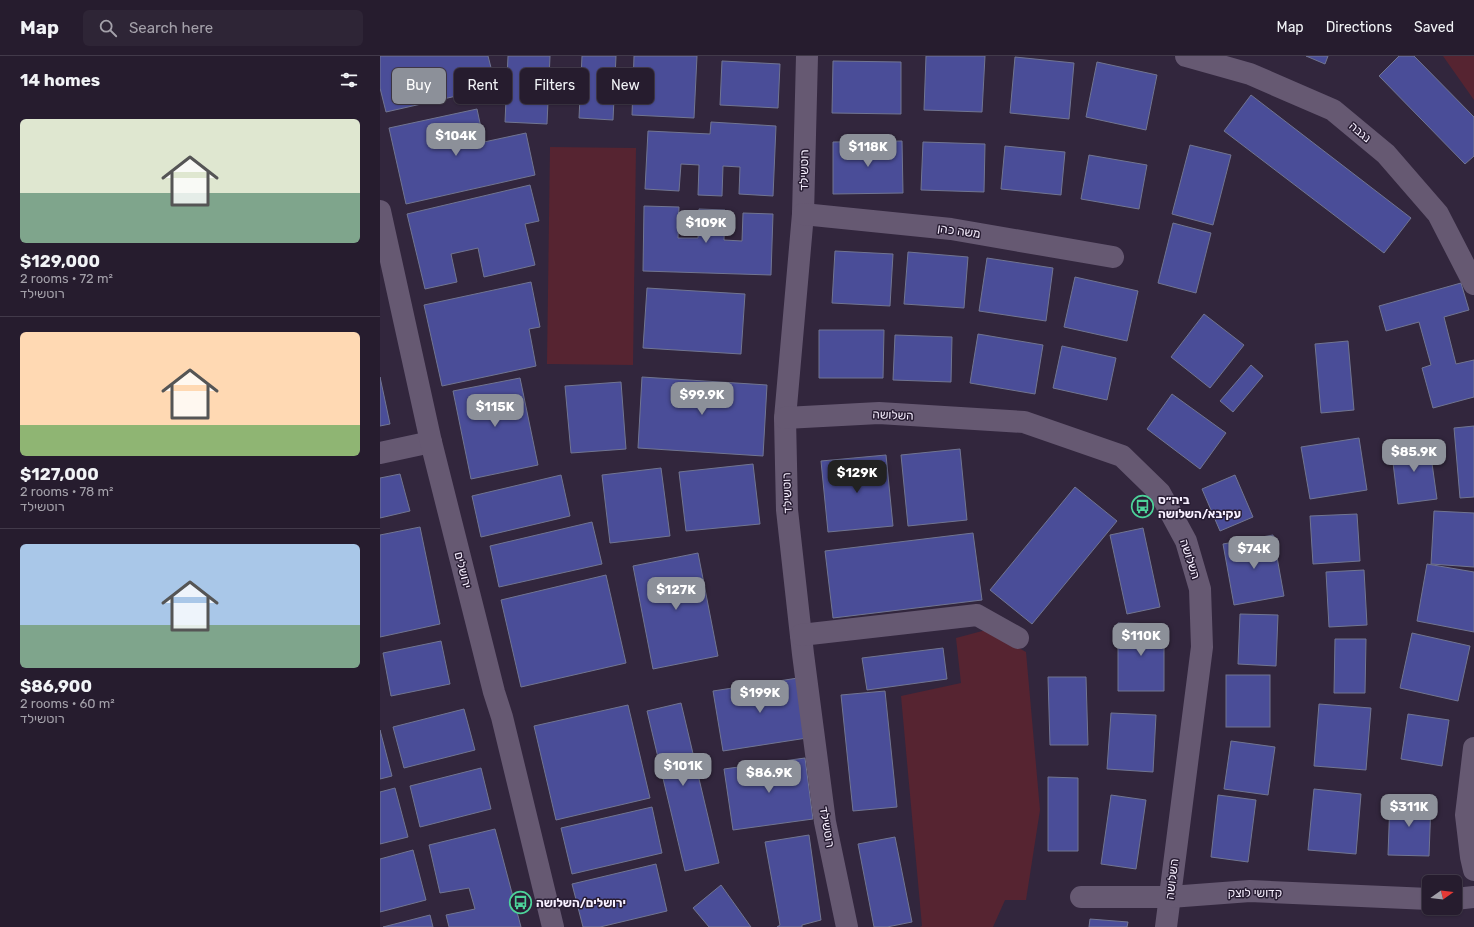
<!DOCTYPE html>
<meta charset="utf-8">
<style>
body{margin:0;font-family:Rubik,Heebo,sans-serif;background:#2e2536;color:#f1f3f6;height:100vh;display:flex;flex-direction:column;font-size:15px;white-space:nowrap}
*{box-sizing:border-box;margin:0}
p{font-size:13px;color:#a4a1aa}
.icon{flex:none;width:22px;height:22px;fill:none;stroke:currentColor;stroke-width:2;stroke-linecap:round;stroke-linejoin:round}
.map{position:relative;flex:1;overflow:hidden}
.details{display:flex;flex-direction:column;background:#261c2e;width:380px}
.details>*{flex:none}
.top-card{position:absolute;left:12px;top:12px;width:380px;height:36px;display:flex;gap:8px}
.needle{width:26px;rotate:76deg}
.buttons{position:absolute;left:1042px;top:819px;display:grid;gap:8px}
.buttons a{display:grid;place-items:center;width:40px;height:40px;border-radius:6px;background:#261c2e;box-shadow:0 1px 3px #0004,0 0 0 1px #423a4a;font-size:20px}
.price{position:absolute;translate:-50% -34px;padding:0 9px;border-radius:8px;background:#8c9099;color:#fff;font-size:13px;line-height:26px;filter:drop-shadow(0 1px 2px #0008)}
.price::after{content:'';position:absolute;left:50%;top:24px;width:12px;height:9px;margin-left:-6px;background:inherit;clip-path:polygon(0 0,100% 0,50% 100%)}
.price.current{background:#222;color:#fff}
ul{padding:0;list-style:none}
li{display:grid;align-content:center;gap:8px;height:212px;padding:0 20px}
li+li{border-top:1px solid #423a4a}
li span{display:grid;place-items:center;height:124px;border-radius:6px;color:#555}
li>.icon{margin-inline-start:auto}
span .icon{width:72px;height:72px;fill:#fffc;stroke-width:1}
li b{font-size:17px}
h2{display:flex;justify-content:space-between;align-items:center;height:48px;padding:0 20px;font-size:17px}
.chip{padding:0 14px;border-radius:6px;background:#261c2e;box-shadow:0 1px 3px #0004,0 0 0 1px #423a4a;font-size:14px;line-height:36px}
.chip.current{background:#8c9099;color:#fff}
header{display:flex;align-items:center;gap:24px;box-sizing:border-box;height:56px;padding:0 20px;background:#261c2e;border-bottom:1px solid #423a4a}
header strong{font-size:19px}
nav{display:flex;gap:22px;margin-inline-start:auto;font-size:14px}
.search{width:280px;height:36px;background:#2e2536;display:flex;align-items:center;gap:10px;box-sizing:border-box;padding:0 14px;border-radius:6px;color:#a4a1aa;font-size:15px}
main{display:flex;flex:1;min-height:0}
.map>svg:first-child{display:block}
.green{fill:#562431}
.building{fill:#4a4d98;stroke:#717591}
.lines{fill:none;stroke-linecap:round;stroke-linejoin:round}
.street{stroke:#665972;stroke-width:22}
.secondary{stroke:#665972;stroke-width:22}
.labels{text-anchor:middle;dominant-baseline:central;stroke-width:3;stroke-linejoin:round;paint-order:stroke}
.street-label{font-size:12px;fill:#f7efff;stroke:#281d33}
.poi-label{font-size:12px;font-weight:bold;fill:#f7efff;stroke:#281d33;text-anchor:start}
</style>
<header>
<strong>Map</strong>
<div class="search"><svg class="icon" aria-label="search" viewBox="0 0 24 24"><circle cx="10" cy="10" r="6"/><path d="M15 15l6 6"/></svg>Search here</div>
<nav><a>Map</a><a>Directions</a><a>Saved</a></nav>
</header>
<main>
<section class="details">
<h2>14 homes<svg class="icon" aria-label="filters" viewBox="0 0 24 24"><path d="M4 7h16M4 17h16"/><circle cx="9" cy="7" r="2"/><circle cx="15" cy="17" r="2"/></svg></h2>
<ul>
<li><span style="background:linear-gradient(#dfe7d0 60%,#7fa58c 0)"><svg class="icon" aria-label="home" viewBox="0 0 24 24"><path d="M3 11l9-7 9 7M6 9v11h12V9"/></svg></span><div><b>$129,000</b><p>2 rooms · 72 m²</p><p>רוטשילד</p></div></li>
<li><span style="background:linear-gradient(#ffd9b3 75%,#8fb573 0)"><svg class="icon" aria-label="home" viewBox="0 0 24 24"><path d="M3 11l9-7 9 7M6 9v11h12V9"/></svg></span><div><b>$127,000</b><p>2 rooms · 78 m²</p><p>רוטשילד</p></div></li>
<li><span style="background:linear-gradient(#a9c7e8 65%,#7fa58c 0)"><svg class="icon" aria-label="home" viewBox="0 0 24 24"><path d="M3 11l9-7 9 7M6 9v11h12V9"/></svg></span><div><b>$86,900</b><p>2 rooms · 60 m²</p><p>רוטשילד</p></div></li>
</ul>
</section>
<div class="map">
<svg width="1094" height="871" viewBox="0 0 1094 871">
<rect width="100%" height="100%" fill="#32263d"/>
<g class="green">
<path d="M1063 0H1094V44Z"/>
<path d="M170 91 256 92 253 309 167 308Z"/>
<path d="M606 574 646 596 660 754 646 844H625L613 871H540L542 870 521 640 581 627 576 582Z"/>
</g>
<g class="building">
<path d="M0 0H108L116 31 6 56 0 32Z"/>
<path d="M128 0H170L167 68 125 66Z"/>
<path d="M202 0H236L233 64 199 62Z"/>
<path d="M254 0H317L314 62 252 59Z"/>
<path d="M546 0H605L602 56 544 54Z"/>
<path d="M926 0H948L945 8Z"/>
<path d="M1019 0H1034L1094 61V100L1085 108 999 20Z"/>
<path d="M635 1 694 7 689 63 630 57Z"/>
<path d="M342 5 400 8 398 52 340 49Z"/>
<path d="M453 5 521 6V58L452 57Z"/>
<path d="M717 6 777 19 766 74 706 61Z"/>
<path d="M871 39 1031 162 1004 197 844 75Z"/>
<path d="M97 53 104 86 146 77 155 119 26 148 9 72Z"/>
<path d="M331 66 396 70 393 140 359 138 360 111 343 110 342 140 318 139 319 109 301 108 299 135 265 133 268 75 330 78Z"/>
<path d="M522 85 523 137 453 138V86Z"/>
<path d="M543 86 605 88 604 136 541 134Z"/>
<path d="M810 89 851 99 833 169 792 158Z"/>
<path d="M625 90 685 96 681 139 621 133Z"/>
<path d="M709 99 767 109 759 153 701 143Z"/>
<path d="M150 129 159 165 145 168 155 209 104 221 98 192 71 198 77 226 45 233 27 158Z"/>
<path d="M264 150 299 151 298 182H318L319 153 345 154 344 184 362 185 363 157 393 158 391 219 263 215Z"/>
<path d="M793 167 831 177 816 237 778 227Z"/>
<path d="M455 195 513 198 510 250 452 247Z"/>
<path d="M528 196 588 201 584 252 524 248Z"/>
<path d="M607 202 673 212 666 265 599 255Z"/>
<path d="M695 221 758 235 747 285 684 271Z"/>
<path d="M151 226 160 271 149 273 156 310 62 330 44 249Z"/>
<path d="M1081 227 1089 254 1064 261 1076 308 1094 304V341L1053 352 1042 312 1051 309 1039 266 1006 275 999 250Z"/>
<path d="M267 232 365 238 361 298 263 292Z"/>
<path d="M824 258 864 289 830 332 791 301Z"/>
<path d="M439 274H504L503 322H439Z"/>
<path d="M598 278 663 289 655 338 590 327Z"/>
<path d="M515 279 572 281 571 326 513 324Z"/>
<path d="M968 285 974 354 941 357 935 288Z"/>
<path d="M682 290 736 302 727 344 673 332Z"/>
<path d="M871 309 883 320 853 356 840 345Z"/>
<path d="M0 321 10 368 0 370Z"/>
<path d="M262 321 387 329 383 400 258 392Z"/>
<path d="M140 322 158 409 91 423 73 335Z"/>
<path d="M241 326 246 393 191 397 185 330Z"/>
<path d="M792 338 846 377 820 413 767 373Z"/>
<path d="M1094 370V441L1080 442 1074 372Z"/>
<path d="M979 382 987 434 930 443 921 391Z"/>
<path d="M1049 386 1057 443 1018 448 1011 390Z"/>
<path d="M580 393 587 464 528 470 521 399Z"/>
<path d="M506 399 513 470 448 476 441 405Z"/>
<path d="M373 408 380 468 306 475 299 416Z"/>
<path d="M281 412 290 480 230 487 222 419Z"/>
<path d="M20 418 30 455 0 462V422Z"/>
<path d="M181 419 190 460 101 481 92 440Z"/>
<path d="M855 419 873 461 840 475 822 433Z"/>
<path d="M695 431 737 465 652 568 610 534Z"/>
<path d="M1054 455 1094 457V511L1051 508Z"/>
<path d="M977 458 980 505 933 508 930 460Z"/>
<path d="M212 466 222 508 119 531 110 490Z"/>
<path d="M40 471 60 568 0 581V479Z"/>
<path d="M763 472 780 551 747 558 730 479Z"/>
<path d="M593 477 602 544 453 562 445 495Z"/>
<path d="M893 479 904 540 854 549 843 488Z"/>
<path d="M318 497 338 600 273 613 253 510Z"/>
<path d="M1047 508 1094 516V576L1037 565Z"/>
<path d="M984 514 987 569 949 571 946 516Z"/>
<path d="M226 519 246 607 141 631 121 544Z"/>
<path d="M860 558 898 559 896 610 858 608Z"/>
<path d="M738 567 784 568V635H738Z"/>
<path d="M1032 577 1090 590 1078 645 1020 632Z"/>
<path d="M955 583H986L985 637H954Z"/>
<path d="M61 585 70 628 11 640 3 597Z"/>
<path d="M563 592 567 623 487 634 482 602Z"/>
<rect x="846" y="619" width="44" height="52"/>
<path d="M668 621H706L708 689H670Z"/>
<path d="M418 622 427 682 343 695 333 635Z"/>
<path d="M505 635 517 751 473 755 461 639Z"/>
<path d="M301 647 339 807 305 815 267 655Z"/>
<path d="M939 648 991 652 986 714 934 710Z"/>
<path d="M248 649 270 742 176 764 154 670Z"/>
<path d="M84 653 95 694 24 712 13 671Z"/>
<path d="M731 657 776 659 773 716 727 713Z"/>
<path d="M1028 658 1069 664 1062 710 1021 703Z"/>
<path d="M0 674 12 720 0 723Z"/>
<path d="M851 685 895 691 888 739 844 733Z"/>
<path d="M425 702 433 763 353 774 344 713Z"/>
<path d="M101 712 111 753 40 771 30 730Z"/>
<path d="M668 721 698 722V795H668Z"/>
<path d="M15 732 28 781 0 788V736Z"/>
<path d="M934 733 981 738 976 798 928 794Z"/>
<path d="M731 739 766 744 756 813 721 808Z"/>
<path d="M838 739 876 744 868 806 831 801Z"/>
<path d="M1010 744 1051 746 1049 800 1008 799Z"/>
<path d="M272 751 282 797 192 818 181 772Z"/>
<path d="M115 773 141 871H69L66 859 95 853 89 832 60 837 49 789Z"/>
<path d="M429 779 441 864 422 869V871H397L400 869 385 786Z"/>
<path d="M515 781 532 866 507 871H494L478 788Z"/>
<path d="M33 794 46 844 0 856V803Z"/>
<path d="M276 808 287 855 220 871H203L192 828Z"/>
<path d="M341 829 371 871H329L313 852Z"/>
<path d="M50 859 53 871H3Z"/>
<path d="M710 863 748 866 747 871H709Z"/>
</g>
<g class="lines">
<g class="street">
<path d="M427 0 423 158 405 362 407 454 423 598 445 766 467 871"/>
<path d="M806 0 870 18 953 54 1006 98 1058 158 1094 228"/>
<path d="M423 158 571 173 733 201"/>
<path d="M405 362 499 357 644 366 742 400 780 437 806 485 820 533 822 591 786 871"/>
<path d="M0 397 51 386"/>
<path d="M421 579 597 559 638 582"/>
<path d="M1094 692 1086 759 1091 801 1094 814"/>
<path d="M701 841H790L870 835 1049 843"/>
<path d="M1075 843 1094 841"/>
</g>
<path class="secondary" d="M0 155 51 386 114 636 122 661 173 871"/>
</g>
<defs>
<symbol id="bus-ring" viewBox="-11 -11 22 22"><circle r="9.5" fill="#281d33" stroke="#4dd39a" stroke-width="1.5"/><path d="M-5-6H5V4H4V6H2V4H-2V6H-4V4H-5ZM-3.5-4V0h7V-4ZM-3.5 1.2v1.5H-2V1.2ZM2 1.2v1.5H3.5V1.2Z" fill="#4dd39a"/></symbol>
</defs>
<g fill-rule="evenodd">
<use href="#bus-ring" x="750" y="438" width="25" height="25"/>
<use href="#bus-ring" x="128" y="834" width="25" height="25"/>
</g>
<g class="labels">
<g class="street-label">
<text transform="translate(980 76) rotate(40)">נגבה</text>
<text transform="translate(424 114) rotate(-89)">רוטשילד</text>
<text transform="translate(579 175) rotate(8)">משה כהן</text>
<text transform="translate(513 359) rotate(2)">השלושה</text>
<text transform="translate(407 437) rotate(-92)">רוטשילד</text>
<text transform="translate(810 503) rotate(72)">השלושה</text>
<text transform="translate(83 514) rotate(76)">ירושלים</text>
<text transform="translate(447 771) rotate(80)">רוטשילד</text>
<text transform="translate(792 823) rotate(-83)">השלושה</text>
<text x="875" y="837">קדושי לוצק</text>
</g>
<g class="poi-label">
<text x="778" y="444">ביה״ס<tspan x="778" dy="14">עקיבא/השלושה</tspan></text>
<text x="156" y="847">ירושלים/השלושה</text>
</g>
</g>
</svg>
<div class="buttons">
<a><svg class="needle" viewBox="-14 -14 28 28"><path d="M0-13l5 13h-10z" fill="#e53935"/><path d="M0 13l5-13h-10z" fill="#a4a1aa"/></svg></a>
</div>
<b class="price" style="left:76px;top:101px">$104K</b>
<b class="price" style="left:488px;top:112px">$118K</b>
<b class="price" style="left:326px;top:188px">$109K</b>
<b class="price" style="left:322px;top:360px">$99.9K</b>
<b class="price" style="left:115px;top:372px">$115K</b>
<b class="price" style="left:1034px;top:417px">$85.9K</b>
<b class="price current" style="left:477px;top:438px">$129K</b>
<b class="price" style="left:874px;top:514px">$74K</b>
<b class="price" style="left:296px;top:555px">$127K</b>
<b class="price" style="left:761px;top:601px">$110K</b>
<b class="price" style="left:380px;top:658px">$199K</b>
<b class="price" style="left:303px;top:731px">$101K</b>
<b class="price" style="left:389px;top:738px">$86.9K</b>
<b class="price" style="left:1029px;top:772px">$311K</b>
<div class="top-card">
<a class="chip current">Buy</a>
<a class="chip">Rent</a>
<a class="chip">Filters</a>
<a class="chip">New</a>
</div>
</div>
</main>
